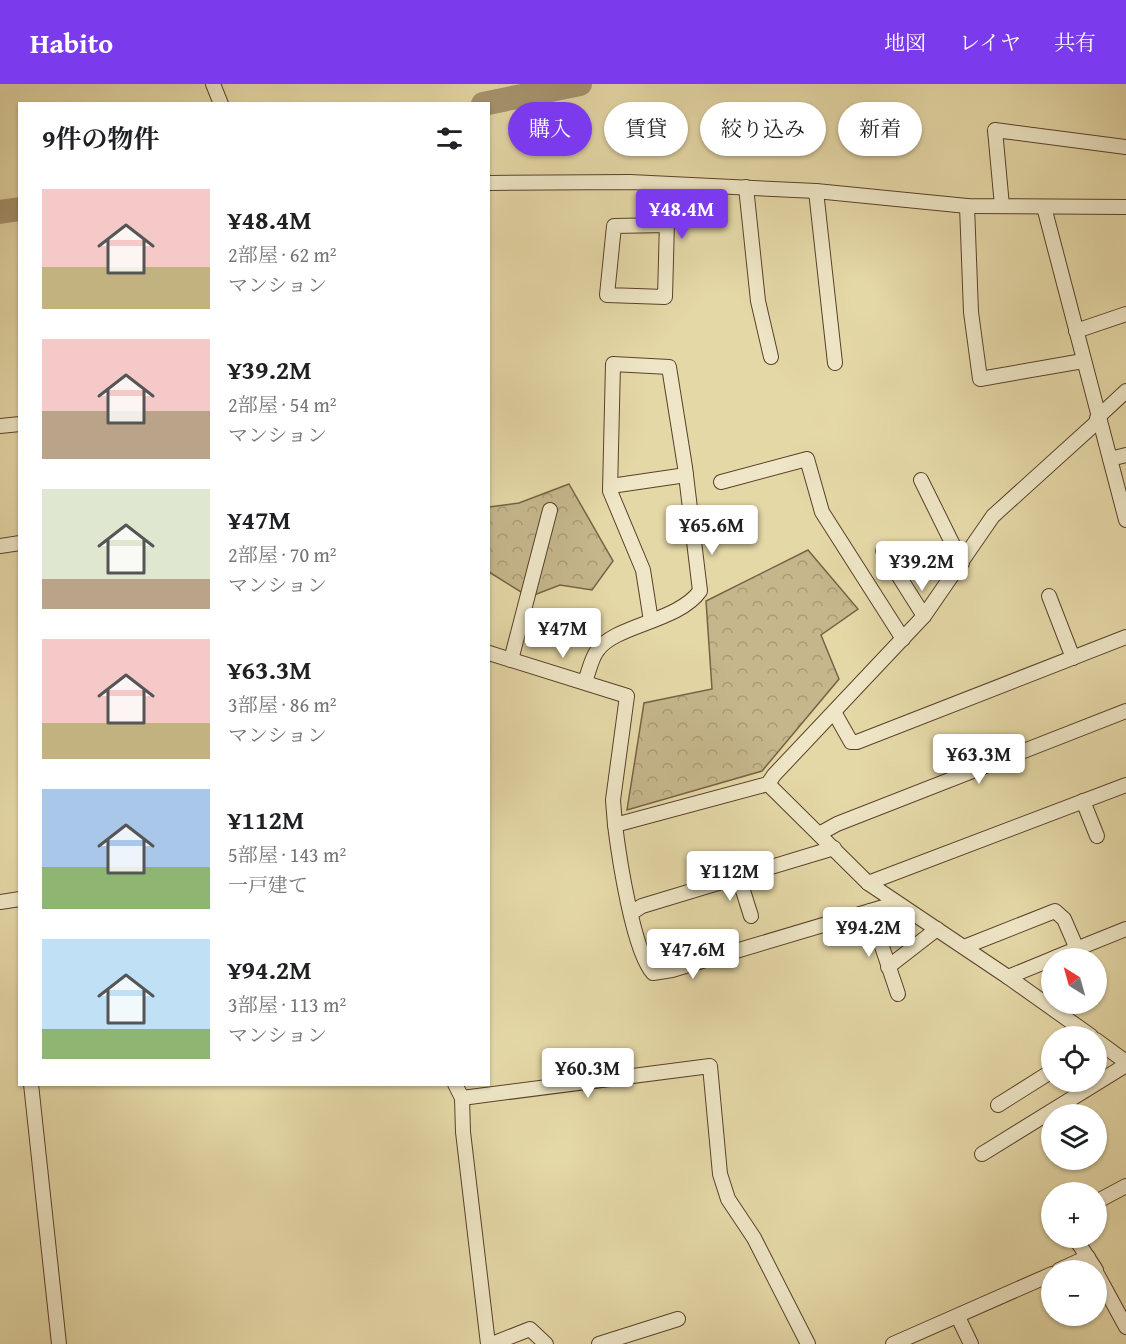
<!DOCTYPE html>
<html lang="ja">
<meta charset="utf-8">
<style>
body{margin:0;font-family:"Gentium Book Plus","Noto Serif JP",serif;background:#f2f2f2;color:#202124;height:100vh;display:flex;flex-direction:column;font-size:22px;white-space:nowrap}
*{box-sizing:border-box;margin:0}
p{font-size:20px;color:#757577}
.icon{flex:none;width:33px;height:33px;fill:none;stroke:currentColor;stroke-width:2;stroke-linecap:round;stroke-linejoin:round}
.map{position:relative;flex:1;overflow:hidden}
.sheet{position:absolute;left:18px;top:18px;width:472px;height:984px;display:flex;flex-direction:column;background:#fff;border-radius:0px;box-shadow:0 2px 4px #0004}
.sheet>*{flex:none}
.banner{position:absolute;left:508px;top:18px;width:526px;height:54px;display:flex;gap:12px}
.needle{width:39px;rotate:323deg}
.tools{position:absolute;left:1041px;top:864px;display:grid;gap:12px}
.tools a{display:grid;place-items:center;width:66px;height:66px;border-radius:50%;background:#fff;box-shadow:0 2px 4px #0004;font-size:30px}
.price{position:absolute;translate:-50% -51px;padding:0 14px;border-radius:6px;background:#fff;color:#222;font-size:20px;line-height:39px;filter:drop-shadow(0 2px 3px #0008)}
.price::after{content:'';position:absolute;left:50%;top:36px;width:18px;height:14px;margin-left:-9px;background:inherit;clip-path:polygon(0 0,100% 0,50% 100%)}
.price.selected{background:#7c3aed;color:#fff}
ul{padding:0;list-style:none}
li{display:flex;align-items:center;gap:18px;height:150px;padding:0 24px}
li span{display:grid;place-items:center;flex:none;width:168px;height:120px;border-radius:0px;color:#555}
li>.icon{margin-inline-start:auto}
span .icon{width:72px;height:72px;fill:#fffc;stroke-width:1}
li b{font-size:26px}
h2{display:flex;justify-content:space-between;align-items:center;height:72px;padding:0 24px;font-size:26px}
.tag{padding:0 21px;border-radius:27px;background:#fff;box-shadow:0 2px 4px #0004;font-size:21px;line-height:54px}
.tag.selected{background:#7c3aed;color:#fff}
header{display:flex;align-items:center;gap:36px;box-sizing:border-box;height:84px;padding:0 30px;background:#7c3aed;color:#fff}
header strong{font-size:28px}
nav{display:flex;gap:33px;margin-inline-start:auto;font-size:21px}
.map>svg:first-child{display:block}
.forest{fill:url(#forest-crowns);stroke:#786246;stroke-width:1.5}
.lines{fill:none;stroke-linecap:round;stroke-linejoin:round}
.river{stroke:#a6946f;stroke-width:24}
.minor-casing{stroke:#5a412a;stroke-width:16}
.minor{stroke:#eee6c6;stroke-width:14}
</style>
<header>
<strong>Habito</strong>
<nav><a>地図</a><a>レイヤ</a><a>共有</a></nav>
</header>
<div class="map">
<svg width="1126" height="1260" viewBox="0 0 1126 1260">
<defs>
<pattern id="forest-crowns" width="20" height="18" patternUnits="userSpaceOnUse" patternTransform="scale(1.5)"><rect width="20" height="18" fill="#c5b68b"/><path d="M2 6a3 3 0 1 1 6 0M12 15a3 3 0 1 1 6 0" fill="none" stroke="#a99b76"/></pattern>
</defs>
<rect width="100%" height="100%" fill="#e5d8a7"/>
<filter id="stains"><feTurbulence type="fractalNoise" baseFrequency=".00333" numOctaves="4"/><feColorMatrix values="0 0 0 0 .2 0 0 0 0 .09 0 0 0 0 .02 0 0 0 .5 -.17"/></filter>
<radialGradient id="worn" r=".72"><stop offset=".6" stop-color="#630" stop-opacity="0"/><stop offset="1" stop-color="#630" stop-opacity=".3"/></radialGradient>
<g class="forest">
<path d="M569 400 613 477 592 506 560 501 529 513 489 488V423L519 419Z"/>
<path d="M808 466 858 525 821 551 839 595 762 687 627 726 644 619 712 605 706 517Z"/>
</g>
<g class="lines">
<g class="river">
<path d="M483 20 580 0"/>
<path d="M0 128 20 125"/>
</g>
<defs>
<g id="minor">
<path d="M213 0 221 20"/>
<path d="M489 99 630 98 816 107 967 122 1126 123"/>
<path d="M746 103 758 217 771 273"/>
<path d="M816 107 835 279"/>
<path d="M967 122 971 228 980 295 1083 277"/>
<path d="M1002 122 995 46 1126 63"/>
<path d="M1044 123 1126 436"/>
<path d="M666 141 614 142 607 211 665 213 668 100"/>
<path d="M1076 247 1126 230"/>
<path d="M1097 334 1126 307"/>
<path d="M0 342 20 340"/>
<path d="M1110 375 1126 371"/>
<path d="M921 396 962 479"/>
<path d="M721 398 807 375 822 428 903 555"/>
<path d="M611 402 686 391"/>
<path d="M0 462 20 459"/>
<path d="M883 467 924 532"/>
<path d="M1049 512 1073 574"/>
<path d="M489 569 627 612 613 716 615 741 768 700 774 691 924 532 993 432 1098 337"/>
<path d="M511 576 550 426"/>
<path d="M585 597C589 588 591 575 597 567 614 541 678 538 700 507L685 383 669 283 613 280 610 407 643 486 651 537"/>
<path d="M834 628 851 658H857L1126 553"/>
<path d="M768 700 868 799 1008 893 1091 952"/>
<path d="M1083 717 1097 752"/>
<path d="M615 741C619 773 633 867 653 889L672 886 897 819"/>
<path d="M819 750 837 740 1126 627"/>
<path d="M739 794 751 832"/>
<path d="M868 799 1126 701"/>
<path d="M0 818 20 815"/>
<path d="M870 827 898 910"/>
<path d="M631 829 642 822 834 764"/>
<path d="M964 863 1055 827 1064 835 1077 865"/>
<path d="M1054 874 1126 845"/>
<path d="M888 883 937 845"/>
<path d="M1008 893 1052 875"/>
<path d="M1096 956 1126 978"/>
<path d="M31 1000 59 1260"/>
<path d="M455 1000 462 1014 463 1048 488 1260"/>
<path d="M462 1014 710 982 720 1090 728 1115 754 1154 808 1260"/>
<path d="M998 1021 1052 987"/>
<path d="M982 1070 1126 981"/>
<path d="M1096 1118 1126 1102"/>
<path d="M1075 1154 1096 1186"/>
<path d="M1059 1186 1088 1173"/>
<path d="M1096 1188 1126 1243"/>
<path d="M958 1233 971 1260"/>
<path d="M492 1260 530 1245 546 1260"/>
<path d="M599 1260 678 1235"/>
<path d="M893 1260 1052 1190"/>
</g>
</defs>
<use href="#minor" class="minor-casing"/>
<use href="#minor" class="minor"/>
</g>
<rect width="100%" height="100%" filter="url(#stains)"/>
<rect width="100%" height="100%" fill="url(#worn)"/>
</svg>
<div class="tools">
<a><svg class="needle" viewBox="-14 -14 28 28"><path d="M0-13l5 13h-10z" fill="#e53935"/><path d="M0 13l5-13h-10z" fill="#757577"/></svg></a>
<a><svg class="icon" aria-label="locate" viewBox="0 0 24 24"><circle cx="12" cy="12" r="6"/><path d="M12 2v4M12 18v4M2 12h4M18 12h4"/></svg></a>
<a><svg class="icon" aria-label="layers" viewBox="0 0 24 24"><path d="M12 4l9 5-9 5-9-5zM3 14l9 5 9-5"/></svg></a>
<a>+</a>
<a>−</a>
</div>
<b class="price selected" style="left:682px;top:156px">¥48.4M</b>
<b class="price" style="left:712px;top:472px">¥65.6M</b>
<b class="price" style="left:922px;top:508px">¥39.2M</b>
<b class="price" style="left:563px;top:575px">¥47M</b>
<b class="price" style="left:979px;top:701px">¥63.3M</b>
<b class="price" style="left:730px;top:818px">¥112M</b>
<b class="price" style="left:869px;top:874px">¥94.2M</b>
<b class="price" style="left:693px;top:896px">¥47.6M</b>
<b class="price" style="left:588px;top:1015px">¥60.3M</b>
<div class="banner">
<a class="tag selected">購入</a>
<a class="tag">賃貸</a>
<a class="tag">絞り込み</a>
<a class="tag">新着</a>
</div>
<section class="sheet">
<h2>9件の物件<svg class="icon" aria-label="filters" viewBox="0 0 24 24"><path d="M4 7h16M4 17h16"/><circle cx="9" cy="7" r="2"/><circle cx="15" cy="17" r="2"/></svg></h2>
<ul>
<li><span style="background:linear-gradient(#f6c9c9 65%,#c2b280 0)"><svg class="icon" aria-label="home" viewBox="0 0 24 24"><path d="M3 11l9-7 9 7M6 9v11h12V9"/></svg></span><div><b>¥48.4M</b><p>2部屋 · 62 m²</p><p>マンション</p></div></li>
<li><span style="background:linear-gradient(#f6c9c9 60%,#b9a48a 0)"><svg class="icon" aria-label="home" viewBox="0 0 24 24"><path d="M3 11l9-7 9 7M6 9v11h12V9"/></svg></span><div><b>¥39.2M</b><p>2部屋 · 54 m²</p><p>マンション</p></div></li>
<li><span style="background:linear-gradient(#dfe7d0 75%,#b9a48a 0)"><svg class="icon" aria-label="home" viewBox="0 0 24 24"><path d="M3 11l9-7 9 7M6 9v11h12V9"/></svg></span><div><b>¥47M</b><p>2部屋 · 70 m²</p><p>マンション</p></div></li>
<li><span style="background:linear-gradient(#f6c9c9 70%,#c2b280 0)"><svg class="icon" aria-label="home" viewBox="0 0 24 24"><path d="M3 11l9-7 9 7M6 9v11h12V9"/></svg></span><div><b>¥63.3M</b><p>3部屋 · 86 m²</p><p>マンション</p></div></li>
<li><span style="background:linear-gradient(#a9c7e8 65%,#8fb573 0)"><svg class="icon" aria-label="home" viewBox="0 0 24 24"><path d="M3 11l9-7 9 7M6 9v11h12V9"/></svg></span><div><b>¥112M</b><p>5部屋 · 143 m²</p><p>一戸建て</p></div></li>
<li><span style="background:linear-gradient(#bfe0f5 75%,#8fb573 0)"><svg class="icon" aria-label="home" viewBox="0 0 24 24"><path d="M3 11l9-7 9 7M6 9v11h12V9"/></svg></span><div><b>¥94.2M</b><p>3部屋 · 113 m²</p><p>マンション</p></div></li>
</ul>
</section>
</div>
